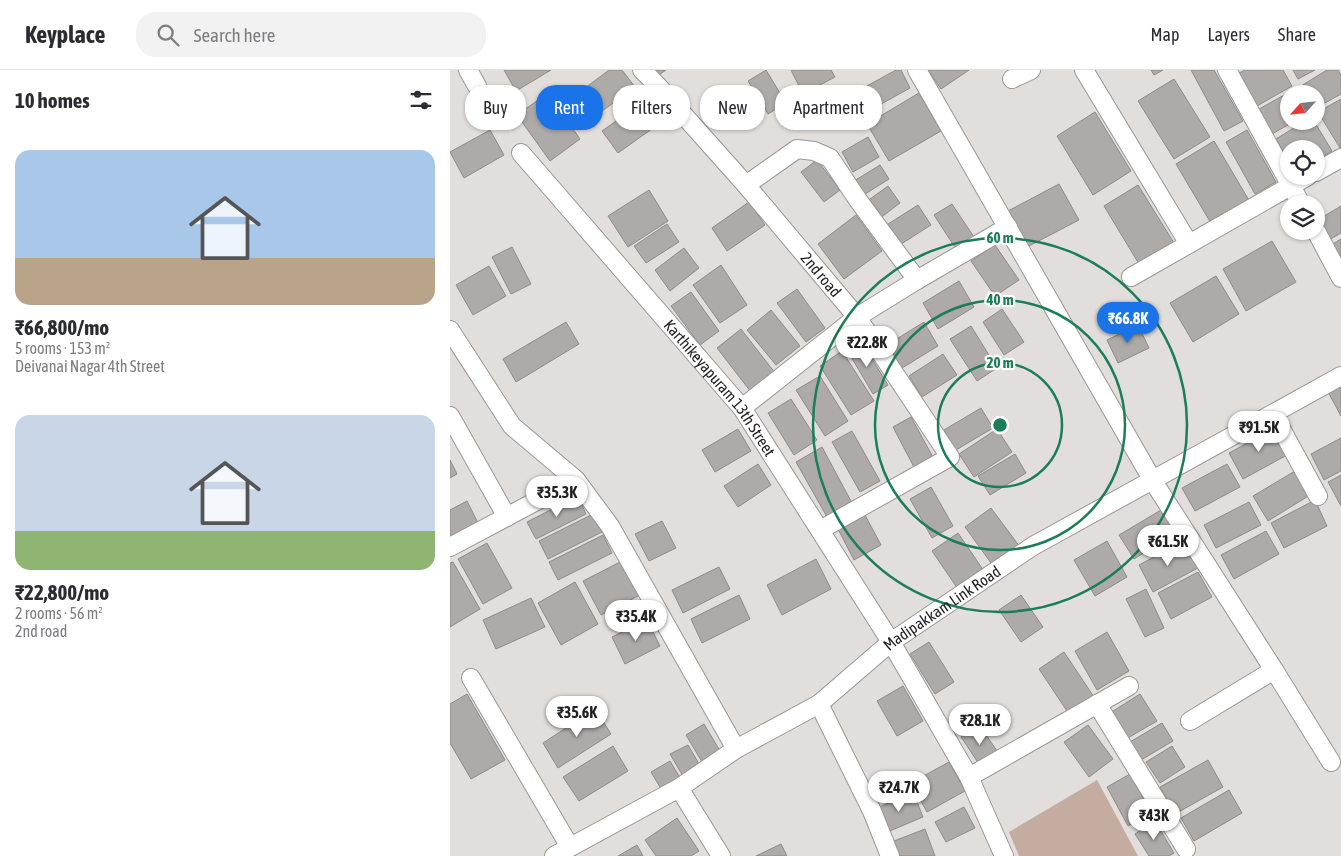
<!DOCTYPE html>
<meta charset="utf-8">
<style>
body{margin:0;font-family:"Asap Condensed",sans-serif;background:#f2f2f3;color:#2b2b33;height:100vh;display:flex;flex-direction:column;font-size:19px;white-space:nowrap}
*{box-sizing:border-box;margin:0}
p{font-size:16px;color:#7c7c81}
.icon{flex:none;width:28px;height:28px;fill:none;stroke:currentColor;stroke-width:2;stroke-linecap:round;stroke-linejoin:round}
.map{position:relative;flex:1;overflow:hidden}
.side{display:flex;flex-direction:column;background:#fff;width:450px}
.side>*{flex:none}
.hud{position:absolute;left:15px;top:15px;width:475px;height:45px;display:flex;gap:10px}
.needle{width:32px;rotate:243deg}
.controls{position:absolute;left:830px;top:15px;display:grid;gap:10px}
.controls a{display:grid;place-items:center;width:45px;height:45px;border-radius:50%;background:#fff;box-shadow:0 1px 4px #0004;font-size:25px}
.price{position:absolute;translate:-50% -42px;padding:0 11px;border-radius:18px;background:#fff;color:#222;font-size:16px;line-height:32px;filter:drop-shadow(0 1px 2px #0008)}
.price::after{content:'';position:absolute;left:50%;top:30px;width:15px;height:11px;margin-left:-8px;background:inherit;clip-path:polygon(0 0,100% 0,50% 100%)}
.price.current{background:#1a73e8;color:#fff}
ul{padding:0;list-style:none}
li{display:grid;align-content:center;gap:10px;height:265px;padding:0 15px}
li span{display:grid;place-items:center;height:155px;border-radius:15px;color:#555}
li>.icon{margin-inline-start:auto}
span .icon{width:90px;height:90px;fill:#fffc;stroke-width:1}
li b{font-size:21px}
h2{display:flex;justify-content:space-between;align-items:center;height:60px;padding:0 15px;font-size:21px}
.chip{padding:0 18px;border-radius:20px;background:#fff;box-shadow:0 1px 4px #0004;font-size:18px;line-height:45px}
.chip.current{background:#1a73e8;color:#fff}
header{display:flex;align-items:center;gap:30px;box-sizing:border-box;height:70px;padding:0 25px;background:#fff;border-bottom:1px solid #e1e1e2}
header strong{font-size:24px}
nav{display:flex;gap:28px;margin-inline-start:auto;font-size:18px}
.search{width:350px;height:45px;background:#f2f2f3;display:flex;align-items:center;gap:12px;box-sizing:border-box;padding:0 18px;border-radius:20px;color:#7c7c81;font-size:19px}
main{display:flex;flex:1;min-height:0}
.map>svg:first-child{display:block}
.green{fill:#c4aca0}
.building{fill:#adaaa8;stroke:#8d8a88}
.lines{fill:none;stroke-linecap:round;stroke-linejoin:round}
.street-casing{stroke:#999694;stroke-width:20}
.street{stroke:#fff;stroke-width:18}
.ring{fill:none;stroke:#1a7e57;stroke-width:2.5}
.labels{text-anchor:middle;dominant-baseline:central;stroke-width:4.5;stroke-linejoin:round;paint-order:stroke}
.street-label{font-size:16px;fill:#201e1e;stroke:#fff}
.centre{fill:#1a7e57;stroke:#fff;stroke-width:2.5}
.ring-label{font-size:15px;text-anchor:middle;font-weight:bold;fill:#1a7e57;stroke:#fff;stroke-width:4.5;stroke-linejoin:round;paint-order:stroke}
</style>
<header>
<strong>Keyplace</strong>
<div class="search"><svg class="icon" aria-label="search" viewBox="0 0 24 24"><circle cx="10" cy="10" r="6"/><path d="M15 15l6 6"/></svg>Search here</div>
<nav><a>Map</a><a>Layers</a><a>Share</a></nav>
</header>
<main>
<section class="side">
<h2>10 homes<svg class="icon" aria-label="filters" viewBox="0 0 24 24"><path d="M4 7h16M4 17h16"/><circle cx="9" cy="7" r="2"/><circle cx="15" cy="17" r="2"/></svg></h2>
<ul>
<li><span style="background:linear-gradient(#a9c7e8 70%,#b9a48a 0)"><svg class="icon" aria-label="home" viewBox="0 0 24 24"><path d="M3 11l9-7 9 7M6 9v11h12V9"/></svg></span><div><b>₹66,800/mo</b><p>5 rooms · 153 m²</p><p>Deivanai Nagar 4th Street</p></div></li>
<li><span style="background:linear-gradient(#c9d6e8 75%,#8fb573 0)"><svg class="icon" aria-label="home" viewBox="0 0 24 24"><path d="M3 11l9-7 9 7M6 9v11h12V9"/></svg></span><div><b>₹22,800/mo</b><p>2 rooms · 56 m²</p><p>2nd road</p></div></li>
</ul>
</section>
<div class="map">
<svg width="891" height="786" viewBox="0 0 891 786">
<rect width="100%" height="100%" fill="#e2dedc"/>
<path class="green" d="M647 710 688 786H569L559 762Z"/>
<g class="building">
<path d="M54 0H101L66 21Z"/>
<path d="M159 0H172L185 17 144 47 127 24Z"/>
<path d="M201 0H216L206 7Z"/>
<path d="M316 0 336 33 318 44 298 11Z"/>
<path d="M341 0H381L385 7 353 24Z"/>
<path d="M446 0H451L460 18 415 43 404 23Z"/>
<path d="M478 0H519L491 19Z"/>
<path d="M701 0H713L704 5Z"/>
<path d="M741 0H764L793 51 774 61Z"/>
<path d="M795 0H833L842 16 807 36 789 3Z"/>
<path d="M843 0H865L848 9Z"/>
<path d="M877 0H888L891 5V24L866 38V24H855L851 16Z"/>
<path d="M724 9 760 67 724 89 688 31Z"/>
<path d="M391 16 401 35 375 48 366 29Z"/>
<path d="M845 19 847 24H839V51H845L822 64 809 39Z"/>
<path d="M98 23 130 69 100 91 67 45Z"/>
<path d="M469 23 491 61 439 91 417 54Z"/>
<path d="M197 29 213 51 168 83 152 61Z"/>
<path d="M891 29V78H890L868 42Z"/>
<path d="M645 42 681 101 643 125 607 66Z"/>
<path d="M855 51H864L882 81 866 90V79H839V91L826 69Z"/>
<path d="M40 60 54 85 14 108 0 82Z"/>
<path d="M797 60 826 112 805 124 776 72Z"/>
<path d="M418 67 429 87 403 102 392 82Z"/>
<path d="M764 71 800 132 762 155 726 94Z"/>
<path d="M367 90 390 120 374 132 351 102Z"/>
<path d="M430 95 439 109 412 126 404 111Z"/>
<path d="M609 114 629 150 577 177 558 141Z"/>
<path d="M688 115 724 173 689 194 654 136Z"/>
<path d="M438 116 450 133 429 149 416 132Z"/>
<path d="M199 120 218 151 178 177 158 146Z"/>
<path d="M299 132 315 155 277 181 262 158Z"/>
<path d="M502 134 526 170 508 182 484 145Z"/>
<path d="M468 135 481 155 448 176 435 156Z"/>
<path d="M891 136V163L877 171 866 151Z"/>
<path d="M406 145 432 181 394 209 368 174Z"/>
<path d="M217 154 229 172 196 193 184 176Z"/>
<path d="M891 169V192L881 175Z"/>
<path d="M822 171 846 212 796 241 773 199Z"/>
<path d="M545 175 569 210 545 226 521 191Z"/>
<path d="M62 177 81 214 61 224 42 187Z"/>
<path d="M234 178 249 198 220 221 205 200Z"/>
<path d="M271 195 297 235 270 253 243 215Z"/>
<path d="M39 196 56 226 23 245 6 215Z"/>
<path d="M766 206 789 244 743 272 720 233Z"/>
<path d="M509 211 524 237 488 259 473 233Z"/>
<path d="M347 219 375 258 356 272 327 233Z"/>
<path d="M241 222 269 261 250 275 221 236Z"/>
<path d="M552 239 574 272 554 285 533 252Z"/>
<path d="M321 240 350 276 326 295 297 260Z"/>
<path d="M116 252 129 274 66 312 53 289Z"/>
<path d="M474 252 488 276 452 298 437 275Z"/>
<path d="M688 255 699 278 668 293 657 270Z"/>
<path d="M521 256 547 298 527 311 500 269Z"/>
<path d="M291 259 325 303 301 322 267 278Z"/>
<path d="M411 271 438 315 423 324 397 280Z"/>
<path d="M392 281 424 331 401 345 370 296Z"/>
<path d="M493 284 507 305 472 327 459 306Z"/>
<path d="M370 306 398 351 375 366 346 320Z"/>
<path d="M891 313V346L877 320Z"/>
<path d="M341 329 367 370 344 385 318 343Z"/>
<path d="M531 338 543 358 506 380 494 360Z"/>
<path d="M461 347 484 389 465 399 443 357Z"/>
<path d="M825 358 839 384 793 409 779 383Z"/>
<path d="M288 359 301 381 265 402 252 380Z"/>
<path d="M547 359 562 382 524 407 509 384Z"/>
<path d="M402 361 430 411 410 422 382 372Z"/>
<path d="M891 368V401L874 410 861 384Z"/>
<path d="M372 377 402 433 377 447 346 392Z"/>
<path d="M565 384 576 403 540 425 528 406Z"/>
<path d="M0 390 7 404 0 408Z"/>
<path d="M308 394 321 415 288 437 274 416Z"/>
<path d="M777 394 790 417 745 441 732 418Z"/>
<path d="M845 401 860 425 818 451 803 426Z"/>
<path d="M891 405V436L878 412Z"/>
<path d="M481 417 503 456 482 468 460 429Z"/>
<path d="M128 426 136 444 86 469 77 452Z"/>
<path d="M865 430 877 456 834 478 821 453Z"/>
<path d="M17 431 29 455 0 469V440Z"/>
<path d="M799 432 811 455 766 478 754 455Z"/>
<path d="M541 438 570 477 544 497 515 457Z"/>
<path d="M711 440 726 463 684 489 669 465Z"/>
<path d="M143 444 152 462 98 489 89 471Z"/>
<path d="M415 445 431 475 404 490 388 459Z"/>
<path d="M212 451 226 478 199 491 185 464Z"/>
<path d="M816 461 829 484 784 509 771 485Z"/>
<path d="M508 463 534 501 508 519 482 481Z"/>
<path d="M153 465 162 483 108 510 99 492Z"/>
<path d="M657 471 677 507 645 526 624 490Z"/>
<path d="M734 471 748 498 703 522 689 495Z"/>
<path d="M37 473 62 518 33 534 8 489Z"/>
<path d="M366 489 381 519 332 545 317 515Z"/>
<path d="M172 491 190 525 151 545 133 511Z"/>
<path d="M3 492 30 539 0 557V493Z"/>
<path d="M269 497 280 519 233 543 222 520Z"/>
<path d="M748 502 762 527 721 549 708 523Z"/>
<path d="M125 512 148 554 111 575 88 533Z"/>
<path d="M696 519 714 558 695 567 676 529Z"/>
<path d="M289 525 300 549 252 573 241 549Z"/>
<path d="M571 525 593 557 571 572 549 540Z"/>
<path d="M81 528 95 557 46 579 33 550Z"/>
<path d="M197 550 210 576 175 594 162 567Z"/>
<path d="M657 562 679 601 647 620 625 581Z"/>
<path d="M479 572 504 612 485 624 460 584Z"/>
<path d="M614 582 644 627 619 644 589 599Z"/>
<path d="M453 616 473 651 447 666 427 631Z"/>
<path d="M17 624 55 690 21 709 0 673V634Z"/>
<path d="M690 624 707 651 676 669 660 643Z"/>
<path d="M145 639 161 664 108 698 93 673Z"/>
<path d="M712 653 723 671 691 690 680 672Z"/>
<path d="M254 654 273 686 255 697 236 665Z"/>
<path d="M529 655 550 685 531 697 511 667Z"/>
<path d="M638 655 663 689 639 707 614 672Z"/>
<path d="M238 675 252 699 234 708 220 684Z"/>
<path d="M163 676 178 701 129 731 113 707Z"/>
<path d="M722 676 735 697 710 713 696 692Z"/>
<path d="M758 690 773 717 725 744 710 717Z"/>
<path d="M220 691 232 711 213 722 201 702Z"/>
<path d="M499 692 515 721 477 742 461 713Z"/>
<path d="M680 704 701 743 678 756 657 717Z"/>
<path d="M779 720 792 743 744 771 731 748Z"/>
<path d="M463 722 473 747 435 763 425 739Z"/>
<path d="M514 737 525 758 496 772 485 752Z"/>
<path d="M227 748 249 781 241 786H206L195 770Z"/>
<path d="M705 751 724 783 719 786H699L685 764Z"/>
<path d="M475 759 485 786H450L444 771Z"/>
<path d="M331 774 337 786H306Z"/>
<path d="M187 775 193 786H168Z"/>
</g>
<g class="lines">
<defs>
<g id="street">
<path d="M18 0 27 16"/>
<path id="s1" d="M192 0 206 14 296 115 407 247 500 387 370 460"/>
<path d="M467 0 703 411 824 600"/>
<path d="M634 0 739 174"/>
<path d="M777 0 851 134"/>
<path d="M562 9 581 0"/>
<path id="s2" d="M71 83 292 338 441 572 519 707 554 786"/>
<path d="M866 102 891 88"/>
<path d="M866 161 891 208"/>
<path d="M681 207 858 106"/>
<path d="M467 210 558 157"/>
<path d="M0 260 62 356 126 410 160 456 286 679"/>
<path d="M292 338 407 247 467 210 408 130 380 88 364 81 347 79 296 115"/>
<path d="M823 344 868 426"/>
<path d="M0 346 57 447"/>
<path d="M0 477 126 410"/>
<path d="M21 608 120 777"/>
<path d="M369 634 422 741 440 786"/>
<path d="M647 634 736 779"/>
<path d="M740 651 824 600 881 692"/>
<path d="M519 707 679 616"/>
<path d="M229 718 271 786"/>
<path id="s3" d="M104 786 229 718 286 679 369 634 441 572 583 476 891 306"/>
</g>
</defs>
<use href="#street" class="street-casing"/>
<use href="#street" class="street"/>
</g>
<g class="ring">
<circle cx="550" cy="355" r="62"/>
<circle cx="550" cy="355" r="125"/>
<circle cx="550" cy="355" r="187"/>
</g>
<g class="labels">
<g class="street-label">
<text stroke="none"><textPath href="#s1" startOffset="272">2nd road</textPath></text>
<text stroke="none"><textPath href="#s2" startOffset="308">Karthikeyapuram 13th Street</textPath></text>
<text stroke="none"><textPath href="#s3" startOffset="462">Madipakkam Link Road</textPath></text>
</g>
</g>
<circle cx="550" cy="355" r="8" class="centre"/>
<g class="ring-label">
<text x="550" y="173">60 m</text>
<text x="550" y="235">40 m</text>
<text x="550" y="298">20 m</text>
</g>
</svg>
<div class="controls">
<a><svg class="needle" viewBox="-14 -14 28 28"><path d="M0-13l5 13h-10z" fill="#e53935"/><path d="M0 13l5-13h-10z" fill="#7c7c81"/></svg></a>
<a><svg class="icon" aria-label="locate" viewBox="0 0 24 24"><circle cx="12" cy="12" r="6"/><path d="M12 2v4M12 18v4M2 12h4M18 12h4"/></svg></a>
<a><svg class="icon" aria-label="layers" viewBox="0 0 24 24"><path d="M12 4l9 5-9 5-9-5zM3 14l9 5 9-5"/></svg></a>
</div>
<b class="price current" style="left:678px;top:274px">₹66.8K</b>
<b class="price" style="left:417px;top:298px">₹22.8K</b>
<b class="price" style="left:809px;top:383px">₹91.5K</b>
<b class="price" style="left:107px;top:448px">₹35.3K</b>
<b class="price" style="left:718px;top:497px">₹61.5K</b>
<b class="price" style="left:186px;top:572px">₹35.4K</b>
<b class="price" style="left:127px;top:668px">₹35.6K</b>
<b class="price" style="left:530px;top:676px">₹28.1K</b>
<b class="price" style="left:449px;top:743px">₹24.7K</b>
<b class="price" style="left:704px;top:771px">₹43K</b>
<div class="hud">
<a class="chip">Buy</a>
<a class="chip current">Rent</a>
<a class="chip">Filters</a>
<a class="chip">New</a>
<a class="chip">Apartment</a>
</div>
</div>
</main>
